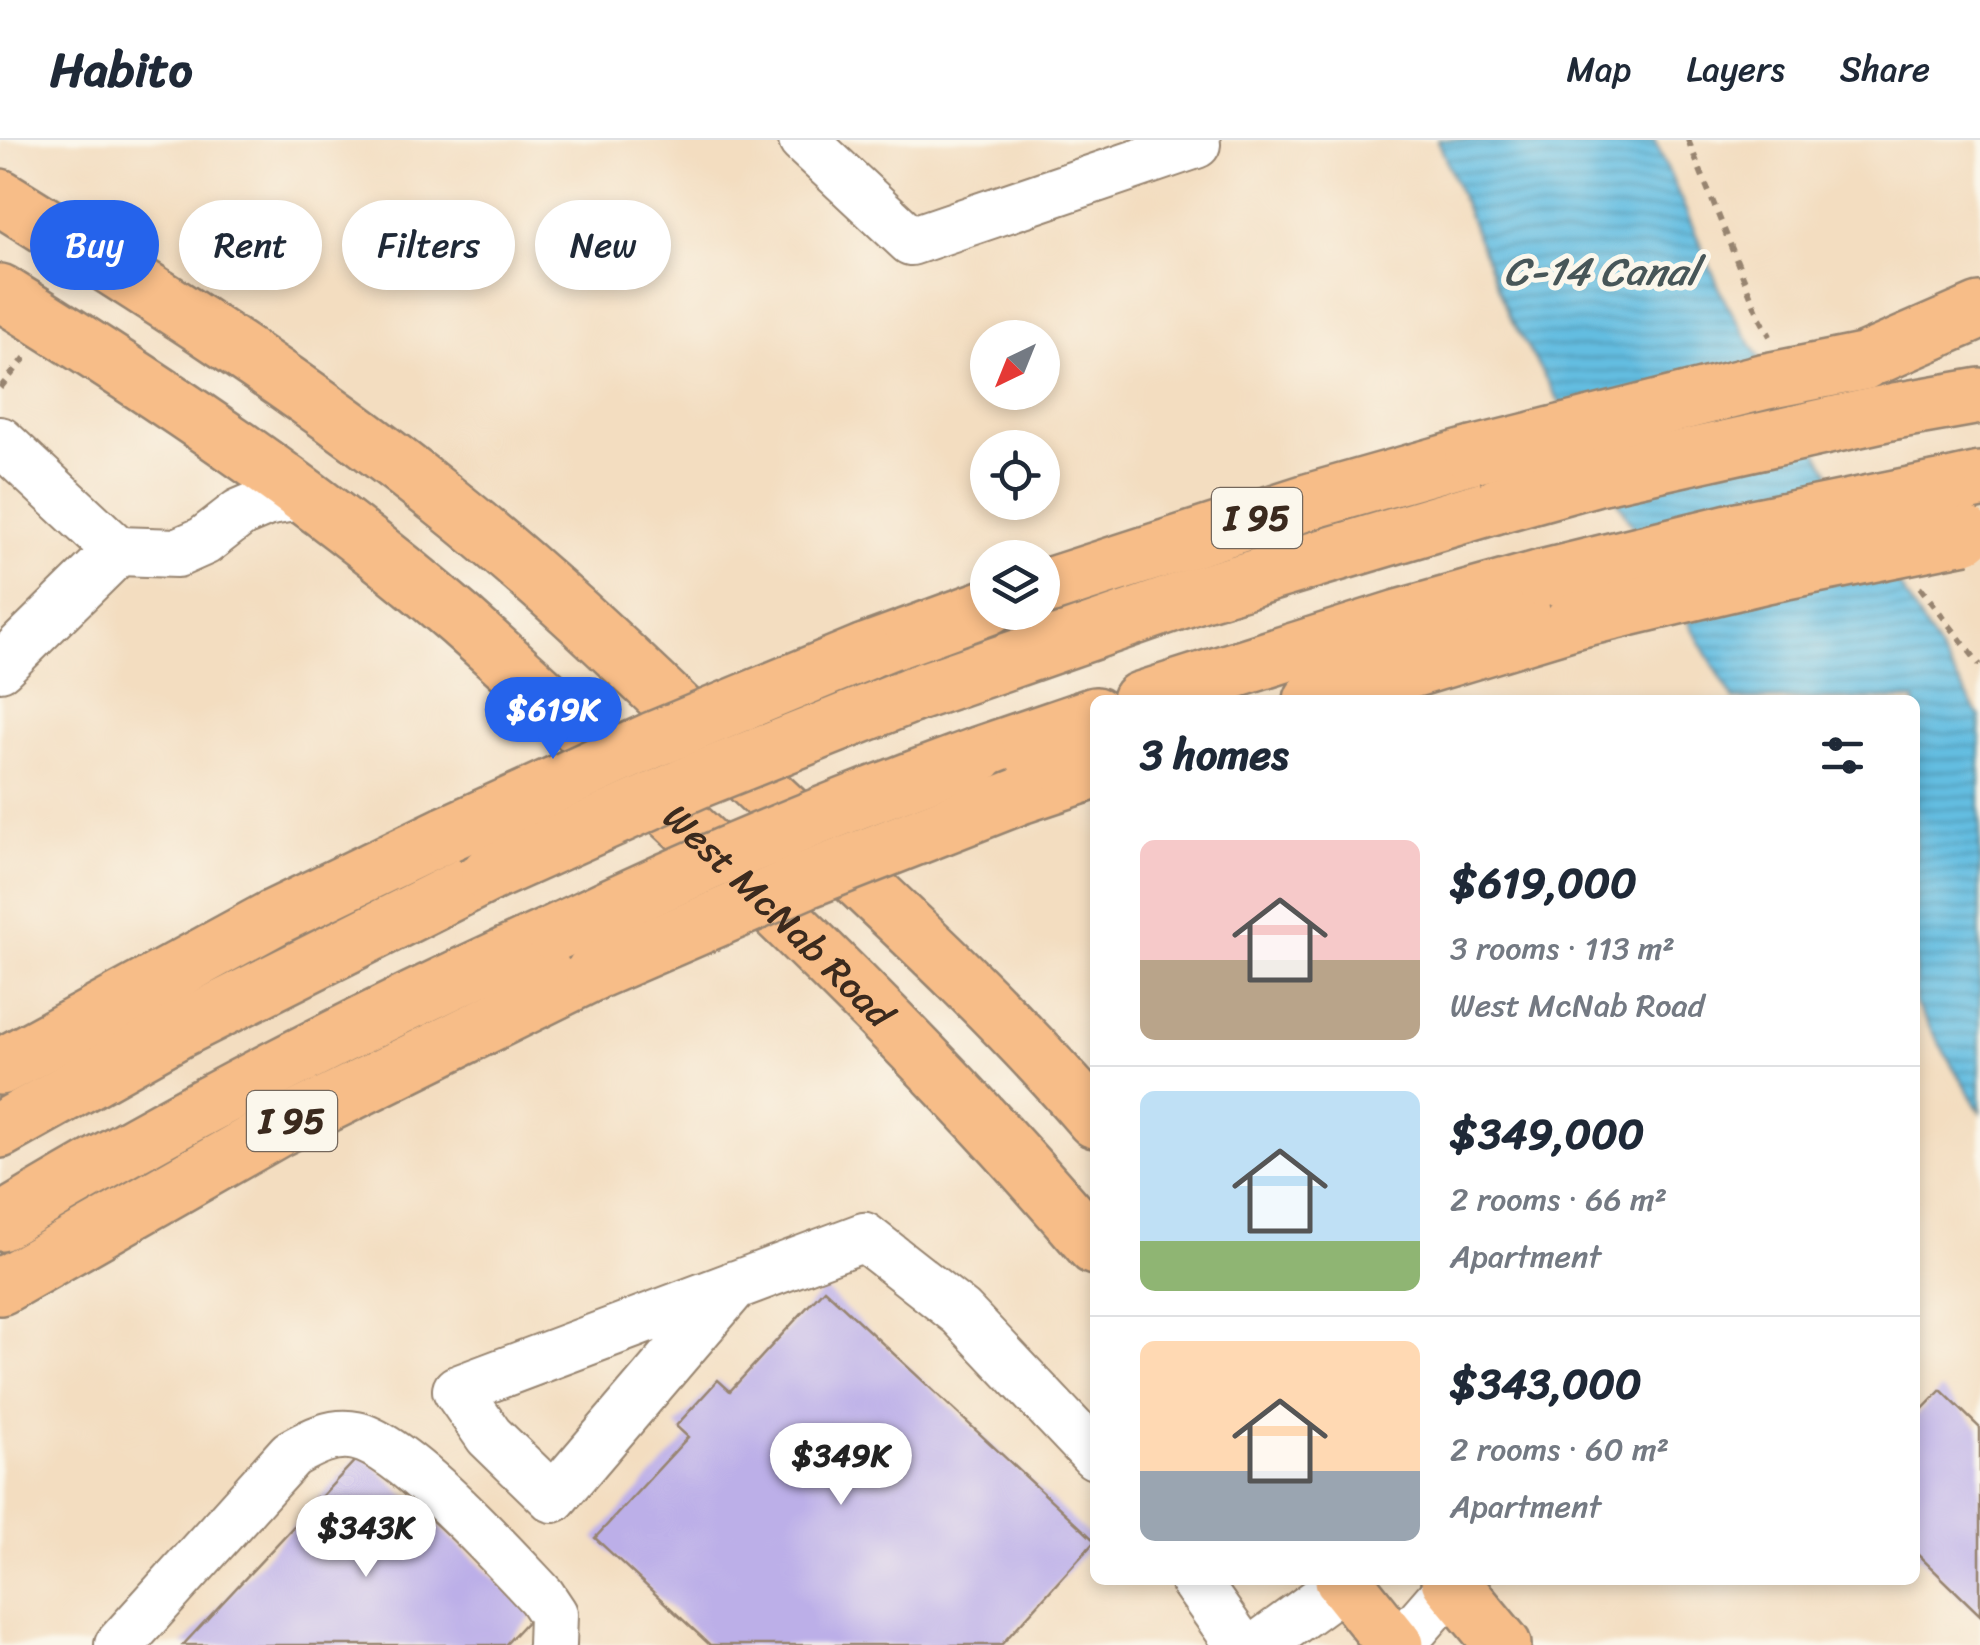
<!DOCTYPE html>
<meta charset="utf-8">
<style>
body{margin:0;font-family:Sriracha,sans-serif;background:#f6f6f7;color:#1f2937;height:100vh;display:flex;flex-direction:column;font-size:38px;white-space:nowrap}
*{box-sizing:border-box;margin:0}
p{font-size:32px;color:#747a83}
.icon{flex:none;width:55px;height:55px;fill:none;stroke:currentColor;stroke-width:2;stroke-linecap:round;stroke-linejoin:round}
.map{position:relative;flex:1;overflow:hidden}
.panel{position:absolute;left:1090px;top:555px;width:830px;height:890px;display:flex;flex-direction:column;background:#fff;border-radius:15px;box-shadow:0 5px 15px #0003}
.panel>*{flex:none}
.top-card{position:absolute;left:30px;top:60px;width:910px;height:90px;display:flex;gap:20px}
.needle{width:65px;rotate:223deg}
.buttons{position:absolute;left:970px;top:180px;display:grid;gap:20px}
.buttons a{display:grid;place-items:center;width:90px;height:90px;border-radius:50%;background:#fff;box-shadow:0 5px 15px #0003;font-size:50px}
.price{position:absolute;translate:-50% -85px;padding:0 22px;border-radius:35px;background:#fff;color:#222;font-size:32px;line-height:65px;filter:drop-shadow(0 2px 5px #0008)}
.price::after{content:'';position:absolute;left:50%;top:60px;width:30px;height:22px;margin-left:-15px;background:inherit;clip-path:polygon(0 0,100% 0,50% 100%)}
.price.current{background:#2563eb;color:#fff}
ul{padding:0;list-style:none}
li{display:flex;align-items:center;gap:30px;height:250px;padding:0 50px}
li+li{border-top:2px solid #e0e1e3}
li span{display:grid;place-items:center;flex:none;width:280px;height:200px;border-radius:15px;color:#555}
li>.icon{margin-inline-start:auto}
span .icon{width:120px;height:120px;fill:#fffc;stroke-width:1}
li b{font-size:42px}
h2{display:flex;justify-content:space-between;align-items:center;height:120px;padding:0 50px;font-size:42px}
.chip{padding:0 35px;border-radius:45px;background:#fff;box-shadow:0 5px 15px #0003;font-size:35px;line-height:90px}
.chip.current{background:#2563eb;color:#fff}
header{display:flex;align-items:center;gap:60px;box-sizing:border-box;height:140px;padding:0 50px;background:#fff;border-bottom:2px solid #e0e1e3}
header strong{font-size:48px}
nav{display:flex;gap:55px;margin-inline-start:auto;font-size:35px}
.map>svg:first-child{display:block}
.water{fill:url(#water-rules);stroke:#4f7480;stroke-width:2.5}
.building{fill:#bcafe8}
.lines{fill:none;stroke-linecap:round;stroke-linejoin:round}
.minor-casing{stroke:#97846f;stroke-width:52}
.major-casing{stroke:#97846f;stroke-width:60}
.highway-casing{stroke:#97846f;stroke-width:60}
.path{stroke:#97846f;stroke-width:6;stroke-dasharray:8 8;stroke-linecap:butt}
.minor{stroke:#fff;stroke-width:48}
.major{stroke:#f7bd88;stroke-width:55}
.highway{stroke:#f7bd88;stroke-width:55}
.highway-bridge-casing{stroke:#97846f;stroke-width:60;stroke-linecap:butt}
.highway-bridge{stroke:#f7bd88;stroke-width:55}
.labels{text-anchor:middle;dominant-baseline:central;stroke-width:10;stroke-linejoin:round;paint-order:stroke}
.shield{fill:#fbf7ec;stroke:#75685c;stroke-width:2.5}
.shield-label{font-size:35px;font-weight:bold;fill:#3b2a1e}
.street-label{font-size:38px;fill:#3b2a1e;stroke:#fbf7ec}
.water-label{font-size:40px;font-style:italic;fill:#475658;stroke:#fbf7ec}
</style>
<header>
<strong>Habito</strong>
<nav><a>Map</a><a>Layers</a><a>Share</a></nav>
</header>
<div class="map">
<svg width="1980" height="1505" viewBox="0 0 1980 1505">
<defs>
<pattern id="water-rules" width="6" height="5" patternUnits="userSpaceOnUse" patternTransform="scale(2.5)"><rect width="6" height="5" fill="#63bde1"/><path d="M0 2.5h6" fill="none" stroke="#539ab6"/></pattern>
</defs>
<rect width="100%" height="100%" fill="#fbf7ec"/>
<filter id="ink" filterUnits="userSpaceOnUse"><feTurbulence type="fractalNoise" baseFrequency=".01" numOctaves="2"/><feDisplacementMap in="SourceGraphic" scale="20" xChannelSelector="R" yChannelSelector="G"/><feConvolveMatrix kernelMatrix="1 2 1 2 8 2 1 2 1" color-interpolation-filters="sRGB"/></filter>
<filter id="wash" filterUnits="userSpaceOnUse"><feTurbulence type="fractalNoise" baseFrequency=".0048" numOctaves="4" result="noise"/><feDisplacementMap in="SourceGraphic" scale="40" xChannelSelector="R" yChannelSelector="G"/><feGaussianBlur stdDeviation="2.25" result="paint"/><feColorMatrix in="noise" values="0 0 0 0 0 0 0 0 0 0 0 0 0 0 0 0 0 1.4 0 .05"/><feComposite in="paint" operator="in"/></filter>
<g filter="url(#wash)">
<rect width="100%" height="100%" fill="#f3ddc0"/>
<path class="water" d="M1438 0H1655L1726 163 1980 577V972L1915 863V560H1734L1509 176Z"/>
<g id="blocks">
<g class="building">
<path d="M824 1149 1095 1401 1001 1505H710L595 1398 688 1297 676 1286 718 1240 730 1251Z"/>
<path d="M1941 1250 1980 1288V1475L1915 1412V1277Z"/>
<path d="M361 1314 533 1475 505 1505H183Z"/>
</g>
</g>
</g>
<g filter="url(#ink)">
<use href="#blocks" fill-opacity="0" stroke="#97846f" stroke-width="2.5"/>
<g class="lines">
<defs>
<g id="minor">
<path d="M803 0 911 101 1196 4 1192 0"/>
<path d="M0 301 118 411 0 527"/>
<path d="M118 411 177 413 204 401 240 373 266 362 305 355"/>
<path d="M735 1145 553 1358 489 1296 457 1250 864 1097 961 1173 1095 1315"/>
<path d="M1194 1440 1240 1505"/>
<path d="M119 1505 291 1314C311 1303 332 1291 356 1296 404 1306 504 1417 541 1456L553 1474 552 1505"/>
<path d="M1260 1505 1349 1440"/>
<path d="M1400 1505 1453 1444"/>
</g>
<g id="major">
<path d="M0 57C153 152 303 247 443 360 559 452 665 559 773 660 884 764 996 865 1095 980"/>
<path id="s1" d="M0 152C161 252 317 356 461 481 682 679 902 880 1095 1107"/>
<path d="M1343 1440 1395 1505"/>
<path d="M1449 1440 1503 1505"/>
</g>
<g id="highway">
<path d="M1863 222 1980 171"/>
<path d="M1895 271 1980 256"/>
<path d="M1940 349 1980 340"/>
<path d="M1042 448 1311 361 1473 315"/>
<path d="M865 512 988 467"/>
<path d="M911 555 1200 454 1498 365"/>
<path d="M1140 560 1398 478 1542 438"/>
<path d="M1312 560 1573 481"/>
<path d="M978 615 1095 575"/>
<path d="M1020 656 1095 631"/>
<path d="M0 927 273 778 447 694"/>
<path d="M0 990 175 892 489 734"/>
<path d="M0 1083C178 975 366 879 555 793"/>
<path d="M0 1147 279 988 594 832"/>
</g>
</defs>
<use href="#minor" class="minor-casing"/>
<use href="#major" class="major-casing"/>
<use href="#highway" class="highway-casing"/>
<g class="path">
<path d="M1688 0 1759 176 1770 196"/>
<path d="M0 248 25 218"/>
<path d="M1920 447 1980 525"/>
</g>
<use href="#minor" class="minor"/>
<use href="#major" class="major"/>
<use href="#highway" class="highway"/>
<defs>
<g id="highway-bridge">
<path d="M1473 315 1762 242 1863 222"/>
<path d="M1498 365 1594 338 1895 271"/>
<path d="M1542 438 1738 390 1940 349"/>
<path d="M1573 481 1766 435 1965 395"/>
<path d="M447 694 653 600 865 512"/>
<path d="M489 734 696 641 911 555"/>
<path d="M555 793C693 726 834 668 978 615"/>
<path d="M594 832 804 741 1020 656"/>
</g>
</defs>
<use href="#highway-bridge" class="highway-bridge-casing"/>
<use href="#highway-bridge" class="highway-bridge"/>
</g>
</g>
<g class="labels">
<g class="shield">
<rect x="1212" y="348" width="90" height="60" rx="8"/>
<rect x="247" y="951" width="90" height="60" rx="8"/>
</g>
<g class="shield-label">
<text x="1257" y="378">I 95</text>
<text x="292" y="981">I 95</text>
</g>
<g class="street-label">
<text stroke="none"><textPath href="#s1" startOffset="1000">West McNab Road</textPath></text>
</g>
<g class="water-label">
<text x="1601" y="131">C-14 Canal</text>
</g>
</g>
</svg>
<div class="buttons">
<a><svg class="needle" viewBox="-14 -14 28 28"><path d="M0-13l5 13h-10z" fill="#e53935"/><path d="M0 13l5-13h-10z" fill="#747a83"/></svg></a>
<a><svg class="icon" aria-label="locate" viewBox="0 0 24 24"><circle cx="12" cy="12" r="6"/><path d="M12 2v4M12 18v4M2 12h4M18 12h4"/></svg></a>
<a><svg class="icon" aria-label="layers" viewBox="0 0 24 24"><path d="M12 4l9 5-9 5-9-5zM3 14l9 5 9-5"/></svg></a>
</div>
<b class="price current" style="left:553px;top:622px">$619K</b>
<b class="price" style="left:841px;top:1368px">$349K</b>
<b class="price" style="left:366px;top:1440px">$343K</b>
<div class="top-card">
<a class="chip current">Buy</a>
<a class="chip">Rent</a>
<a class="chip">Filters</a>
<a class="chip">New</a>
</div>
<section class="panel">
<h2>3 homes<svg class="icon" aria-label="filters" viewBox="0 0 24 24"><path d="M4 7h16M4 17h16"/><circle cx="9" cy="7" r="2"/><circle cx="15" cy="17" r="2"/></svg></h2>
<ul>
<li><span style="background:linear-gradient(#f6c9c9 60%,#b9a48a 0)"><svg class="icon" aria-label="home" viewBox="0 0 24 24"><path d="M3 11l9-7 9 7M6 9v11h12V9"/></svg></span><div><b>$619,000</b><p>3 rooms · 113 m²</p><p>West McNab Road</p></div></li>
<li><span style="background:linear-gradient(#bfe0f5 75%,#8fb573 0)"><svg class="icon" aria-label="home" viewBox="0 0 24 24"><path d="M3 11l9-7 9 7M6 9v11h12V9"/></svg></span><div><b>$349,000</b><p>2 rooms · 66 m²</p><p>Apartment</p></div></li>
<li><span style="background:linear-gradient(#ffd9b3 65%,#9aa5b1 0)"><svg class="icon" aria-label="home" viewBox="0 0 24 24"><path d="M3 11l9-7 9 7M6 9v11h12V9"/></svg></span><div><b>$343,000</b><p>2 rooms · 60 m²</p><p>Apartment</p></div></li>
</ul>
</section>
</div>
